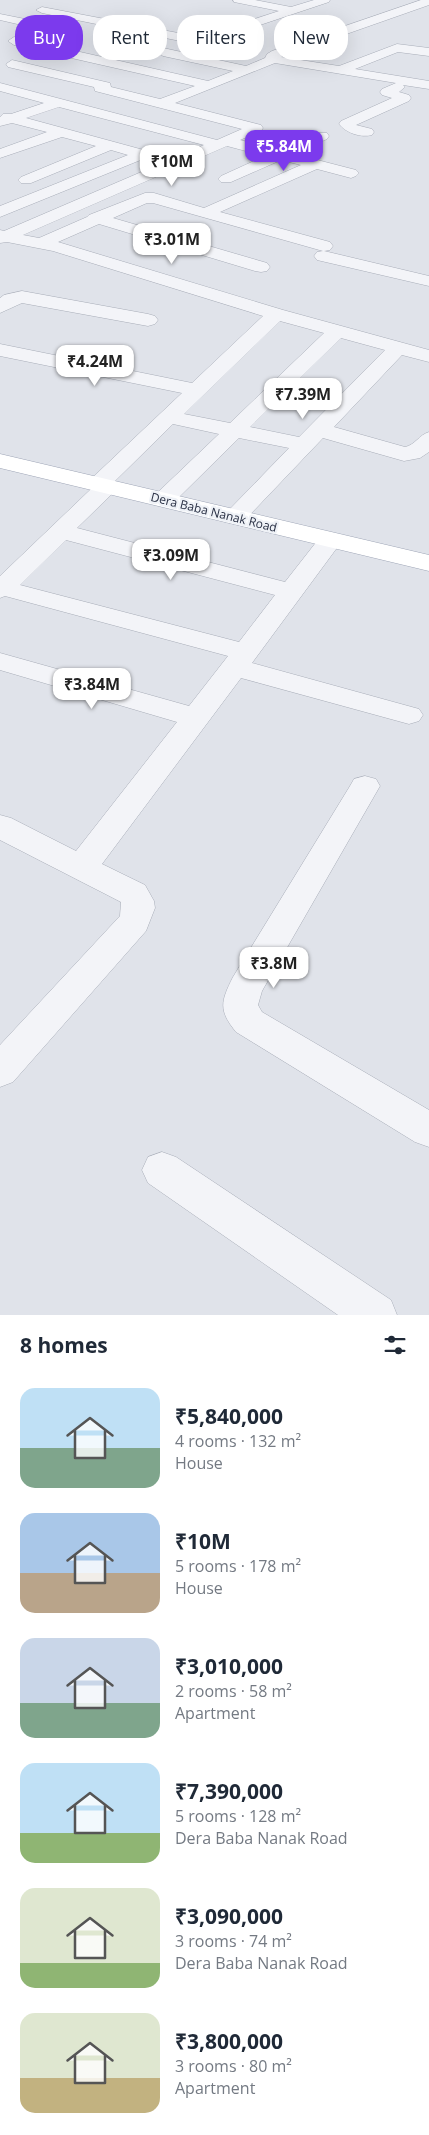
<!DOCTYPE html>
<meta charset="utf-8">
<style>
body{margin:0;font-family:"Open Sans",sans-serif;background:#f6f6f7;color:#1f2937;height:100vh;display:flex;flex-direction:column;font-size:19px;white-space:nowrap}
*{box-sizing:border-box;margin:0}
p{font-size:16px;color:#747a83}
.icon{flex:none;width:28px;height:28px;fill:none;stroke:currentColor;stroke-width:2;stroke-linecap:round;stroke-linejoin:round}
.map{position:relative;height:1315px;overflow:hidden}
.details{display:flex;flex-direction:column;background:#fff;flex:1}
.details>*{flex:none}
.top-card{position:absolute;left:15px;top:15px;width:400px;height:45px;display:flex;gap:10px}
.price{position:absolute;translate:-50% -42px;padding:0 11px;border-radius:10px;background:#fff;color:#222;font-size:16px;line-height:32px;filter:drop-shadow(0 1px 2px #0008)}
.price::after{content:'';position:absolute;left:50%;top:30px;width:15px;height:11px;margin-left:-8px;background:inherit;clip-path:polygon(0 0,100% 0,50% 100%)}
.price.selected{background:#7c3aed;color:#fff}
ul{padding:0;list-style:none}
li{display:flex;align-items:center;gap:15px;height:125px;padding:0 20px}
li span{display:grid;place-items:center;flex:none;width:140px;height:100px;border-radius:15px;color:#555}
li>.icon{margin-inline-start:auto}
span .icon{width:60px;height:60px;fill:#fffc;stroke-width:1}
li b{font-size:21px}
h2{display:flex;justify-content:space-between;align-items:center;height:60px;padding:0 20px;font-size:21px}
.pill{padding:0 18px;border-radius:20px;background:#fff;box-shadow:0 5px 20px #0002;font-size:18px;line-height:45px}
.pill.selected{background:#7c3aed;color:#fff}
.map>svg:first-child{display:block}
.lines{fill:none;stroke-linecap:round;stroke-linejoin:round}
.minor-casing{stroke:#a8adb8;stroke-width:1}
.major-casing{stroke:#9ea5b6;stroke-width:1}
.minor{fill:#f3f4f8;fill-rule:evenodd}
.major{fill:#fff;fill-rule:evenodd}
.labels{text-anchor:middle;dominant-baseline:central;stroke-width:4.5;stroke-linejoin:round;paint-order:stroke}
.street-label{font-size:12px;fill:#272e42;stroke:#eff2f7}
</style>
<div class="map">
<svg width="429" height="1315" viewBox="0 0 429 1315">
<rect width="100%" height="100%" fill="#e0e3ea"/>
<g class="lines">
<defs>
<g id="minor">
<path d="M233 0H255L291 7 314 0H330L329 2 200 45 42 13 36 10 42 7 199 37 279 11 234 2Z"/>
<path d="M421 0H429V5L281 57 339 66 397 44 429 48V56L398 52 355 69 429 81V89L403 85 405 87 399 92 409 95 411 98 409 101 356 125 372 129 374 132 372 135C361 138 346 133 339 124L341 121 392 98 382 95 380 92 382 89 396 83 275 63 175 103 261 125 263 128 261 131 240 140 278 150 317 133H327L329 136 327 139 294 154 356 170 359 173 356 176 351 178 317 169 220 212 330 242 333 246 330 250 324 251 429 276V286L317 260 314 256 317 252 323 251 153 203H147L113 218 267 263 270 267 267 271 261 272 255 271 99 224 58 242 283 310 429 350V362L402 355 334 427 405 447C415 445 419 435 429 432V452L420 458 404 461 323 438 243 522 235 524 227 522 223 517 227 512 289 448 239 438 172 504 164 506 156 504 152 499 156 494 219 434 173 424 115 481 119 486 115 491 77 528 285 582 321 536 330 534 339 536 342 541 252 663 419 709 423 715 419 721 409 724 241 678 102 864 145 885 154 901 155 908 146 931 13 1082 0 1087V1045L120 916 121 902 0 840V815L11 818 76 851 177 722 0 670V653L189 706 228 656 5 596 0 598V576L91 489 87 484 91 479 182 393 0 356V344L192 383 263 316 53 251 7 242 0 243V230L4 231 160 164 143 159 0 217V206L128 155 111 150 31 183H21L18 180 21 177 96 146 62 137 0 158V149L47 132 12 123 0 126V117L3 114H11L44 103 0 91V83L217 140 242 129 95 91 94 87 8 67 6 64 12 60 110 83 111 87 160 99 195 86 14 45 8 41 14 37 208 81 233 71 163 56 157 52 163 48 246 66 265 58 267 54 272 51ZM59 107 204 145 173 158 26 118ZM227 146 265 156 221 176 218 179 221 182H231L281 160 301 165 204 208 154 193H145L89 215 87 217 39 238 23 235ZM280 321 324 333 230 423 184 414ZM341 338 385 350 299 437 250 427ZM66 540 275 595 239 642 20 585Z"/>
<path d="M0 14 65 27 71 31 65 35 0 20Z"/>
<path d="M22 291 148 314 155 316 158 320 155 324 148 326 22 303 0 313V298L4 295Z"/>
<path d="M365 776 376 779 380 786 262 991 258 1005 262 1012 429 1110V1147L415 1142 236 1032C218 1010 221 1001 233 977L350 786 354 779Z"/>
<path d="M162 1152 176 1157 391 1300 397 1315H338L148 1183 142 1170 148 1157Z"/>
</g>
<path id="major" d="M0 454 429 555V571L0 468Z"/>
</defs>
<use href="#minor" class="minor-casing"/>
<use href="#major" class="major-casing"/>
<use href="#minor" class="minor"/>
<use href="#major" class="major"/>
</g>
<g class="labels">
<g class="street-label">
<text transform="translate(214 512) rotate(14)">Dera Baba Nanak Road</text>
</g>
</g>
</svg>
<b class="price selected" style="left:284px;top:172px">₹5.84M</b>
<b class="price" style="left:172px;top:187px">₹10M</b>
<b class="price" style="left:172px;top:265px">₹3.01M</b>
<b class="price" style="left:95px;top:387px">₹4.24M</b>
<b class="price" style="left:303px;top:420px">₹7.39M</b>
<b class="price" style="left:171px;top:581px">₹3.09M</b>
<b class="price" style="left:92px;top:710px">₹3.84M</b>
<b class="price" style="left:274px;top:989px">₹3.8M</b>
<div class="top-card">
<a class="pill selected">Buy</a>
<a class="pill">Rent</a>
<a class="pill">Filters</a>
<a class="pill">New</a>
</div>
</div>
<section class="details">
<h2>8 homes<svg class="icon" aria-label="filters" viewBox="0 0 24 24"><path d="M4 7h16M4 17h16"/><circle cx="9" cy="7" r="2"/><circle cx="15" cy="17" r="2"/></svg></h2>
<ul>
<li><span style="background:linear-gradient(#bfe0f5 60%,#7fa58c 0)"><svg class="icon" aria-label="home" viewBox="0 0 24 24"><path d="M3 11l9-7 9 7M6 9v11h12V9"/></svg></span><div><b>₹5,840,000</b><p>4 rooms · 132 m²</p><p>House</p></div></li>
<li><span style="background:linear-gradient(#a9c7e8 60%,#b9a48a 0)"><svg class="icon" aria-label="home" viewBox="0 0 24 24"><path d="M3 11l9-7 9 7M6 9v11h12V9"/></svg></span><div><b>₹10M</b><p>5 rooms · 178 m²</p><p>House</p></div></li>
<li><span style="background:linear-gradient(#c9d6e8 65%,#7fa58c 0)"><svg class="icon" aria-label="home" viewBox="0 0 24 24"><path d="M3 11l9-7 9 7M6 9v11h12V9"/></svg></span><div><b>₹3,010,000</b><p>2 rooms · 58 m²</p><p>Apartment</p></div></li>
<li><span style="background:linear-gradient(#bfe0f5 70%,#8fb573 0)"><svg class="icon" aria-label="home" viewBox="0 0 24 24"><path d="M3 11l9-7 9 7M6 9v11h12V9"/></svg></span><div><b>₹7,390,000</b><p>5 rooms · 128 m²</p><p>Dera Baba Nanak Road</p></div></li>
<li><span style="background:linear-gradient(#dfe7d0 75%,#8fb573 0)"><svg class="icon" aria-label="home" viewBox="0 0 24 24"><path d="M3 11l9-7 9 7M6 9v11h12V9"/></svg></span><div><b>₹3,090,000</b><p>3 rooms · 74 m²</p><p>Dera Baba Nanak Road</p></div></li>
<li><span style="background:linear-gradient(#dfe7d0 65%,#c2b280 0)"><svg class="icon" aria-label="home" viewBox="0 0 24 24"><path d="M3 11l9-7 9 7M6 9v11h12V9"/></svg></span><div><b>₹3,800,000</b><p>3 rooms · 80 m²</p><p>Apartment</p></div></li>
</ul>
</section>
